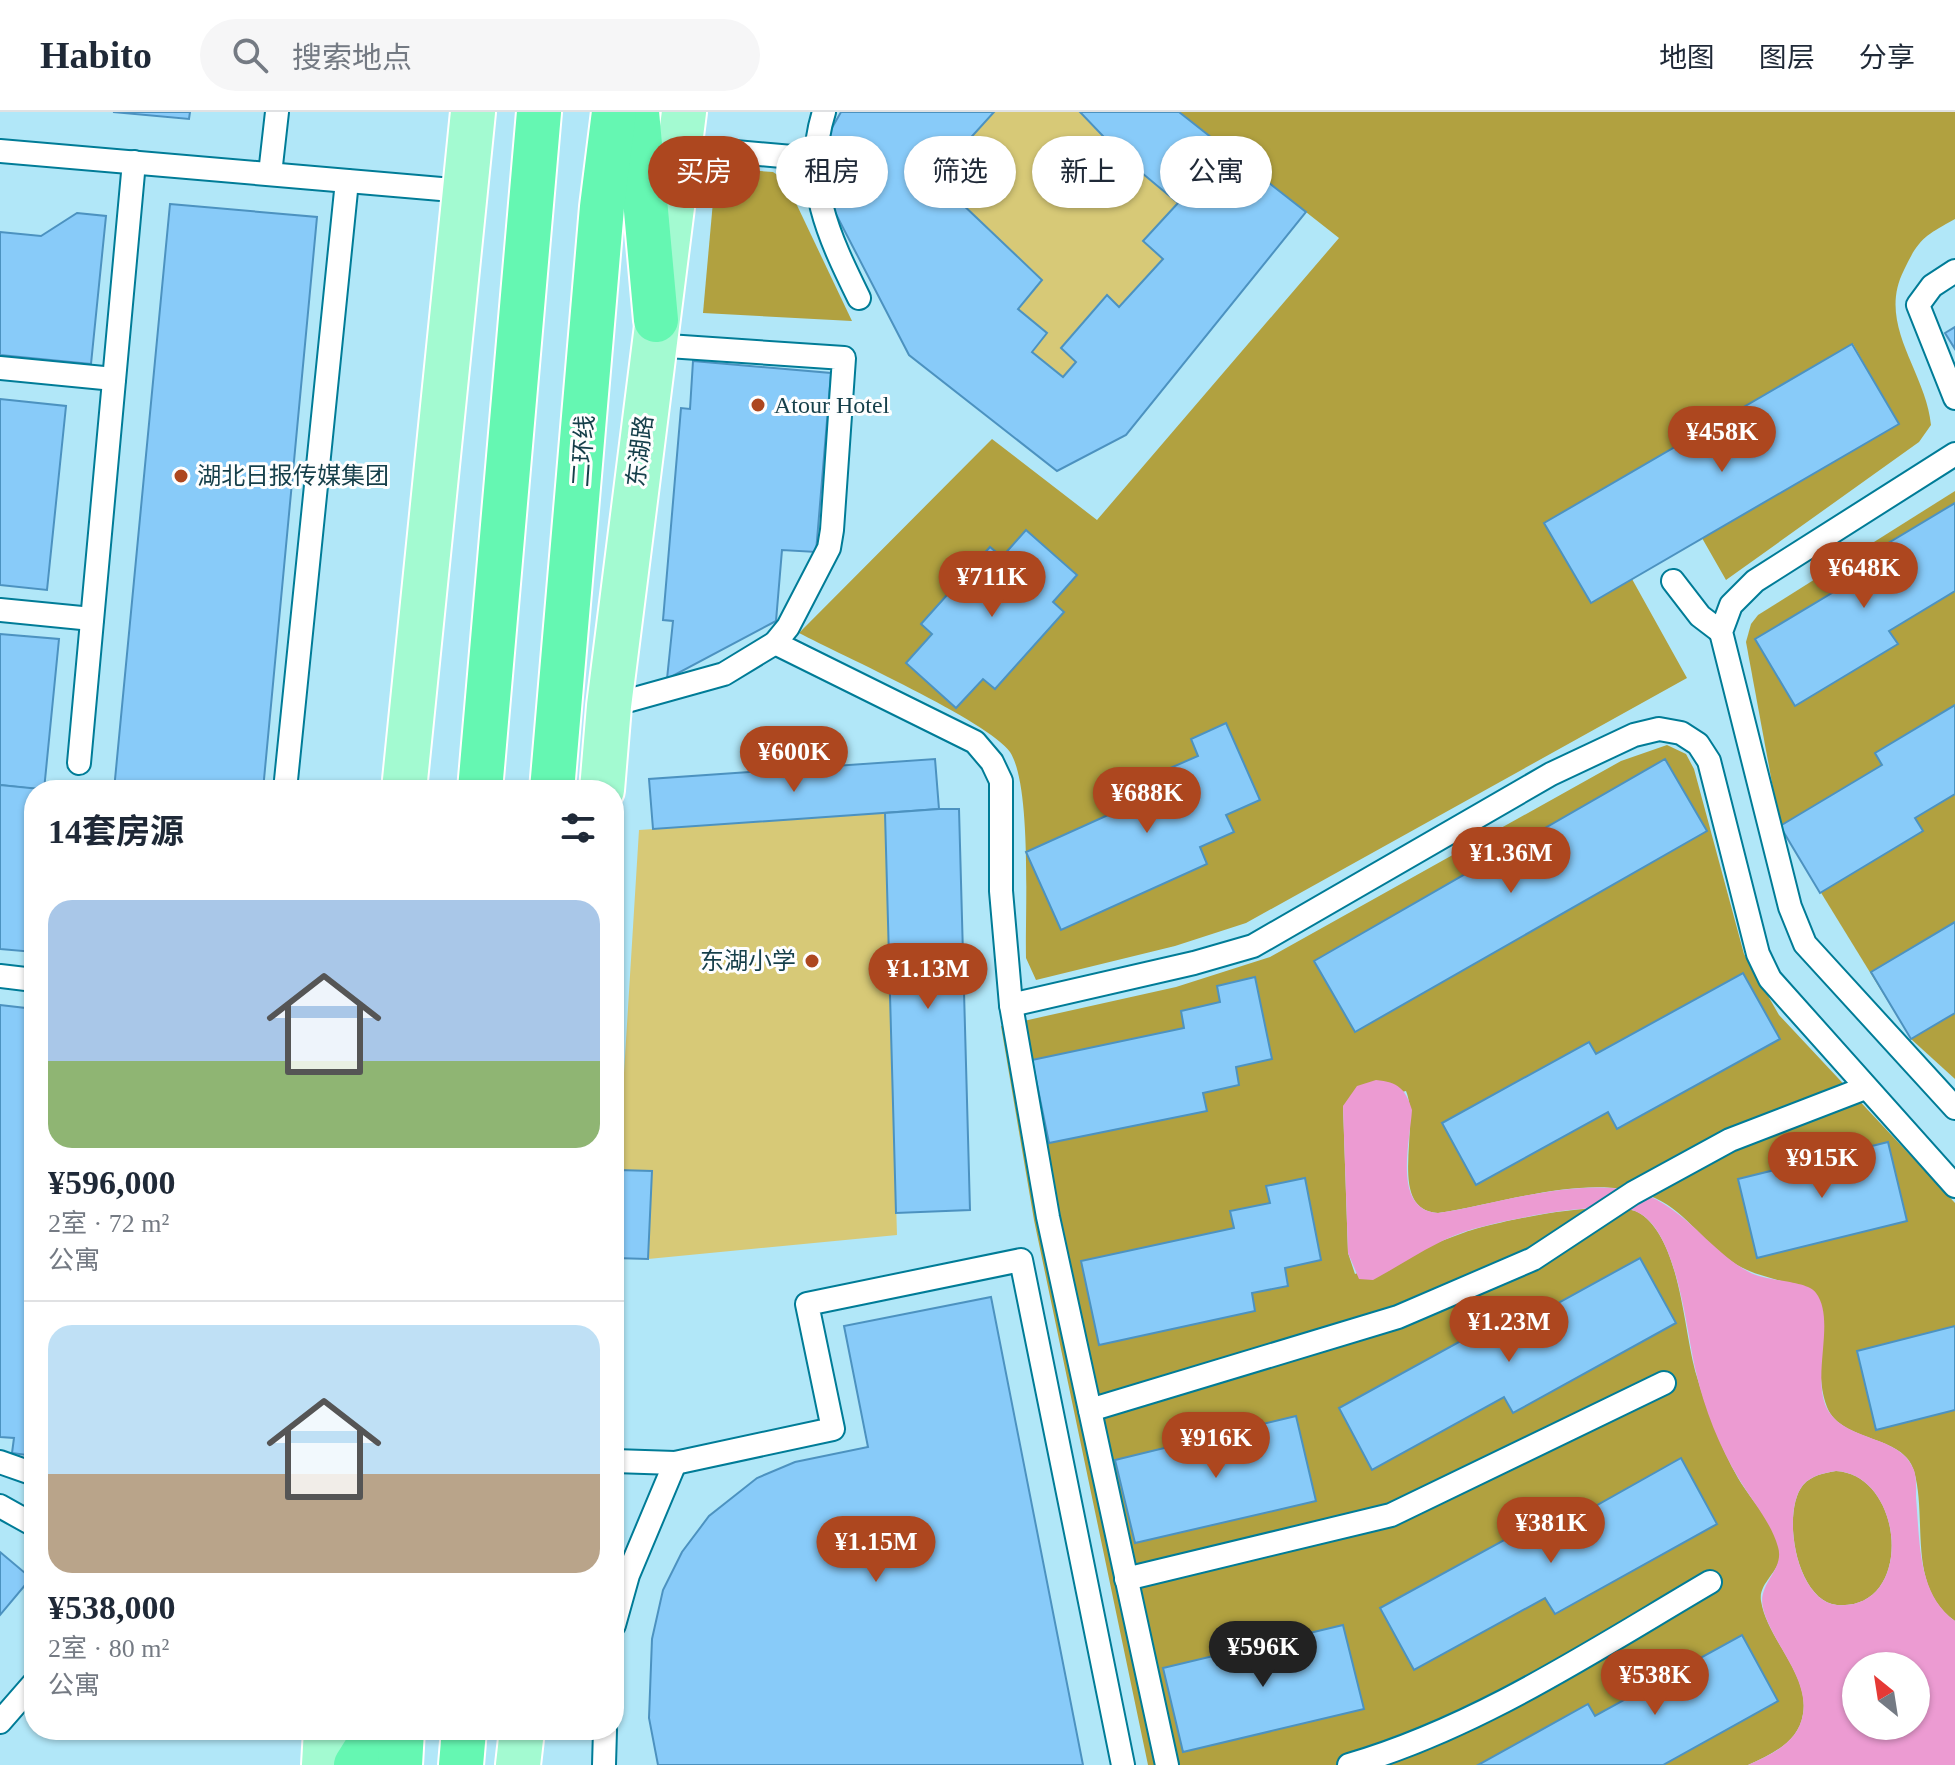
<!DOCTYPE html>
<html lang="zh">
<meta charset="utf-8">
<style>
body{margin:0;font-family:"Times New Roman","Noto Sans SC",serif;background:#f6f6f7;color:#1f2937;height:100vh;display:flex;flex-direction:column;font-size:30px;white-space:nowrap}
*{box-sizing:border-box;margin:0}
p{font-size:26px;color:#747a83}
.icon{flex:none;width:44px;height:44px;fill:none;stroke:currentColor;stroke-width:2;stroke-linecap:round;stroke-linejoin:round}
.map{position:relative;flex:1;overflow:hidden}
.details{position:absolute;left:24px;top:668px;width:600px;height:960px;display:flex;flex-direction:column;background:#fff;border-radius:32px;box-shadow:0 2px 6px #0004}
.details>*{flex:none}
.banner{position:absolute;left:648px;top:24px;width:760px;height:72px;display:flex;gap:16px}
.needle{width:52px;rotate:330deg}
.controls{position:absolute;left:1842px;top:1540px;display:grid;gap:16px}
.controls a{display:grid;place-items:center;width:88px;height:88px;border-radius:50%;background:#fff;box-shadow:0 2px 6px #0004;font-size:40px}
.price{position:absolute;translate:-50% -68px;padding:0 18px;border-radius:28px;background:#ad471f;color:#fff;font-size:26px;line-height:52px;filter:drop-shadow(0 2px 4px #0008)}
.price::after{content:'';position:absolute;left:50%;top:48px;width:24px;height:18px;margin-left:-12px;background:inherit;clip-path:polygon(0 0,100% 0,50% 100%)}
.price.selected{background:#222;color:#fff}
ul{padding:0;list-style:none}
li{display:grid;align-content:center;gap:16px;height:424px;padding:0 24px}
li+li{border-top:2px solid #e0e1e3}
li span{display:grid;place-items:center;height:248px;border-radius:24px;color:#555}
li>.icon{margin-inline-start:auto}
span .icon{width:144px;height:144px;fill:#fffc;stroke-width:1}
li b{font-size:34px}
h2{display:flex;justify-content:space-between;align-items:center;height:96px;padding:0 24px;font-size:34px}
.tag{padding:0 28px;border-radius:36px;background:#fff;box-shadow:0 2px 6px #0004;font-size:28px;line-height:72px}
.tag.selected{background:#ad471f;color:#fff}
header{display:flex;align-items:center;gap:48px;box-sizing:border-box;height:112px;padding:0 40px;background:#fff;border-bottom:2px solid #e0e1e3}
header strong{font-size:38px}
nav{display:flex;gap:44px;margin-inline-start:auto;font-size:28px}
.search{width:560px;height:72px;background:#f6f6f7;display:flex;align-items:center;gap:20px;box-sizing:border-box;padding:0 28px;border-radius:44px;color:#747a83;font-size:30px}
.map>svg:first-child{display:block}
.green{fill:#d7c977}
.forest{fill:#b1a140}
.water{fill:#ec9bd2;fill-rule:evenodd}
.building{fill:#88cbf9;stroke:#4c92c0;stroke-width:2}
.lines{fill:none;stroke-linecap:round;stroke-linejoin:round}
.lane-casing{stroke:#007c97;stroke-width:26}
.primary-casing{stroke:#fff;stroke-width:48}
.highway-casing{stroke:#fff;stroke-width:48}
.lane{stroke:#fff;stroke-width:22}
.primary{stroke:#a3fad1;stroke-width:44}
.highway{stroke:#65f7b2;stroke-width:44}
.poi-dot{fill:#ad471f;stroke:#fefefe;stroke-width:3}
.labels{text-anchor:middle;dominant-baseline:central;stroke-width:6;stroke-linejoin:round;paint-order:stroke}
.poi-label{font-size:24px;fill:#153f4a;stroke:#fefefe;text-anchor:start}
.street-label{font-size:24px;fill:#153f4a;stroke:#fefefe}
</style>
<header>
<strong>Habito</strong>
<div class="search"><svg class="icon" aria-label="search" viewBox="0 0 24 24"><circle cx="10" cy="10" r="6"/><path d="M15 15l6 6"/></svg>搜索地点</div>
<nav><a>地图</a><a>图层</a><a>分享</a></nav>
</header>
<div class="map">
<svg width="1955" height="1653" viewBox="0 0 1955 1653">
<rect width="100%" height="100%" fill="#b1e7f8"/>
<g class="green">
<path d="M994 0H1080L1124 46 1178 91 1163 147 1119 195 1106 183 1061 236 1076 250 1063 265 1032 240 1046 221 1018 197 1042 168 958 88 976 74 983 59 978 44 965 32Z"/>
<path d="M885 701 897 1123 648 1147 652 1059 618 1058 639 718Z"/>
</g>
<g class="forest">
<path d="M1179 0H1955V107C1925 124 1919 126 1904 158 1876 213 1926 259 1931 313L1919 330 1726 468 1702 426 1898 312 1853 232 1545 411 1591 491 1632 467 1687 566 1246 811 1175 834 1036 868 1026 846C1025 801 1032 674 1010 640 990 610 839 542 799 521L992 327 1097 408 1339 126Z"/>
<path d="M716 56 773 60 785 68 852 209 703 201Z"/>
<path d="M1955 379V967L1911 927 1780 714 1746 530 1751 512 1758 503Z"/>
<path d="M1667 633 1686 642 1694 657 1744 842 1779 903 1955 1091V1509C1906 1474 1928 1408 1914 1359 1904 1322 1841 1331 1827 1295 1816 1267 1822 1228 1822 1197 1811 1189 1799 1176 1787 1171 1767 1164 1749 1162 1731 1149 1703 1130 1683 1096 1650 1084 1589 1060 1501 1092 1438 1101 1386 1097 1421 1015 1406 979L1343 994 1348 1141 1355 1162C1391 1149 1427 1134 1463 1121 1492 1110 1616 1084 1641 1102 1682 1131 1683 1220 1697 1265 1707 1299 1721 1336 1738 1366 1751 1389 1777 1413 1780 1440 1782 1459 1758 1470 1761 1489 1767 1527 1810 1563 1803 1602 1799 1630 1772 1642 1748 1653H1148L1034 1108 1001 914 1176 875 1270 845 1621 649Z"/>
<path d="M1836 1359C1905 1363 1915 1499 1837 1493 1796 1489 1781 1400 1803 1373 1812 1363 1824 1361 1836 1359Z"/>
</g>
<path class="water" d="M1376 968C1398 970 1406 977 1412 998 1410 1030 1392 1098 1438 1101 1502 1092 1606 1054 1664 1092 1695 1111 1716 1142 1749 1160 1766 1170 1807 1168 1816 1181 1837 1209 1809 1268 1829 1300 1848 1329 1900 1324 1913 1356 1917 1364 1916 1377 1916 1386 1920 1427 1917 1482 1955 1509V1653H1748C1772 1642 1798 1631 1803 1602 1809 1565 1771 1530 1763 1496 1757 1471 1785 1458 1778 1435 1771 1410 1752 1389 1739 1367 1720 1336 1704 1296 1696 1260 1686 1219 1678 1119 1637 1100 1607 1086 1497 1109 1464 1120 1432 1131 1403 1152 1373 1168L1359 1167 1348 1141 1343 994 1357 974ZM1836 1359C1905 1363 1915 1499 1837 1493 1796 1489 1781 1400 1803 1373 1812 1363 1824 1361 1836 1359ZM1856 1554H1916V1614H1856Z"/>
<g class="building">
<path d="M113 0H190L189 7Z"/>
<path d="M841 0H994L965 32 978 44 983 59 976 74 958 88 1042 168 1018 197 1047 221 1032 240 1063 265 1076 250 1061 236 1107 183 1119 195 1163 147 1143 129 1178 91 1124 46 1080 0H1179L1306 100 1126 323 1057 359 909 243 825 81 829 21Z"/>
<path d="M170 92 317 105 263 678H114Z"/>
<path d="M77 101 106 104 91 252 0 243V120L41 124Z"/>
<path d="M1955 215V237L1945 221Z"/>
<path d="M1852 232 1899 312 1591 491 1544 411Z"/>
<path d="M693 249 831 261 816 440 782 438 776 509 667 567 673 509 663 508 681 296 690 297Z"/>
<path d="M0 287 66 294 47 478 0 473Z"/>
<path d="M1955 391V479L1889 519 1898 532 1795 594 1755 527 1857 466 1850 454Z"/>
<path d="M1026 418 1077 463 1053 490 1064 500 995 577 983 567 956 596 906 551 932 522 921 512 990 435 1002 445Z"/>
<path d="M0 522 59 527 44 678 0 673Z"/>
<path d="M1955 593V682L1915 706 1923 719 1820 781 1780 714 1882 653 1875 641Z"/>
<path d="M1226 611 1260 688 1226 703 1234 720 1200 735 1207 752 1061 818 1026 740 1168 676 1161 660 1198 644 1191 627Z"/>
<path d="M935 647 939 697 653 717 649 667Z"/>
<path d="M1665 647 1707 719 1355 920 1314 849Z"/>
<path d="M0 673 50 678H34V840L0 837Z"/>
<path d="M939 697H959L970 1098 896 1101 885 701Z"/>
<path d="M1955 810V901L1911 927 1871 860Z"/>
<path d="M1743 861 1780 927 1617 1017 1608 1000 1476 1073 1442 1011 1589 930 1596 942Z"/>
<path d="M1255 865 1272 947 1236 955 1239 973 1203 981 1207 999 1049 1031 1032 948 1184 916 1181 899 1220 890 1217 874Z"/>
<path d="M0 893 34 897V1344L12 1341 14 1326 0 1325Z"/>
<path d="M1888 1030 1907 1109 1757 1146 1738 1067Z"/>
<path d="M618 1058 652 1059 648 1147 614 1146Z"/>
<path d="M1305 1066 1321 1148 1285 1156 1288 1174 1252 1181 1255 1199 1099 1233 1081 1149 1234 1116 1230 1099 1270 1091 1266 1074Z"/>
<path d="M1640 1146 1676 1211 1513 1301 1504 1285 1372 1358 1339 1296 1486 1215 1493 1227Z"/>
<path d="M991 1185 1083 1653H658L649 1606 652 1527 663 1478 682 1440 709 1404 757 1366 795 1350 868 1335 844 1214Z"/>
<path d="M1955 1214V1298L1876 1318 1857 1239Z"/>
<path d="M1296 1304 1316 1389 1135 1431 1115 1348Z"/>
<path d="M1681 1346 1717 1412 1555 1502 1545 1486 1414 1558 1380 1496 1528 1415 1535 1428Z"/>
<path d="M0 1440 31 1466 0 1503Z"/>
<path d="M1343 1513 1364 1597 1183 1640 1163 1556Z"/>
<path d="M1742 1523 1778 1589 1663 1653H1478L1588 1592 1595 1604Z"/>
</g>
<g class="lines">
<defs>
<g id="lane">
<path d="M824 0C802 69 829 125 859 186"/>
<path d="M680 35 815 47"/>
<path d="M0 39 464 79"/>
<path d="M270 62 277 0"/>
<path d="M1955 159 1932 174 1918 193 1955 286"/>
<path d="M0 256 114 267"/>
<path d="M1955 342 1755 469 1731 493 1721 520 1790 795 1805 832 1955 996"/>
<path d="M1673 469 1700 504 1721 520"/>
<path d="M0 498 92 507"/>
<path d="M775 531 975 630 992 650 1001 669V779L1011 893 1048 1105 1167 1653"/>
<path d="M609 594 724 562 775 531 788 515 829 436 832 418 844 246 653 233"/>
<path d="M79 651 134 50"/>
<path d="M285 678 347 69"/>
<path d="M0 864 34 868"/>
<path d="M1011 893 1194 851 1253 834 1551 662 1634 623 1659 617 1681 621 1698 632 1709 649 1758 842 1770 867 1955 1074"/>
<path d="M1090 1298 1398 1205 1533 1147 1633 1081 1730 1028 1865 976"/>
<path d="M614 1349 675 1351 833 1317 807 1192 1021 1148 1123 1653"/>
<path d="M0 1350 34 1362"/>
<path d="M0 1394 34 1413"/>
<path d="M1126 1467 1391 1403 1664 1271"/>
<path d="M614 1513 628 1463 675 1351"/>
<path d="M0 1610 34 1571"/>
<path d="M604 1653 605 1618"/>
<path d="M1349 1653C1479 1615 1594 1538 1710 1470"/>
</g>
<g id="primary">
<path d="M404 678 473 0"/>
<path d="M602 678 609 594 684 0"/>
<path d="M324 1653 326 1618"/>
<path d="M518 1653 522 1618"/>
</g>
<g id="highway">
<path d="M637 0 656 208"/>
<path d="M480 678 539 0"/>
<path d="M552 678 602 95 614 0"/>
<path d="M356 1653 378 1618"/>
<path d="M400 1653 402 1618"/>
<path d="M461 1653 464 1618"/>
</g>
</defs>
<use href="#lane" class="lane-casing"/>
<use href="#primary" class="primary-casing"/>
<use href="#highway" class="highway-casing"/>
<use href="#lane" class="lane"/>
<use href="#primary" class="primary"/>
<use href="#highway" class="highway"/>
</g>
<g class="poi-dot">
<circle cx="758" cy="293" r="8"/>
<circle cx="181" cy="364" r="8"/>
<circle cx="812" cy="849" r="8"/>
</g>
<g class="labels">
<g class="poi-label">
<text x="774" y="293">Atour Hotel</text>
<text x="197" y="364">湖北日报传媒集团</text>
<text x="796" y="849" text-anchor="end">东湖小学</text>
</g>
<g class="street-label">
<text transform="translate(583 339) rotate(-86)">二环线</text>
<text transform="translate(640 339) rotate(-83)">东湖路</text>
</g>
</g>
</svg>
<div class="controls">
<a><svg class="needle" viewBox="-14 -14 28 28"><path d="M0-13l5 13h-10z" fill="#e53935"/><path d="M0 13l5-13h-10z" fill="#747a83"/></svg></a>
</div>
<b class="price" style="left:1722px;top:362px">¥458K</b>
<b class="price" style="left:1864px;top:498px">¥648K</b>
<b class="price" style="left:992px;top:507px">¥711K</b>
<b class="price" style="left:794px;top:682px">¥600K</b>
<b class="price" style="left:1147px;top:723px">¥688K</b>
<b class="price" style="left:1511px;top:783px">¥1.36M</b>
<b class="price" style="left:928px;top:899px">¥1.13M</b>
<b class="price" style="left:1822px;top:1088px">¥915K</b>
<b class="price" style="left:1509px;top:1252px">¥1.23M</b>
<b class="price" style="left:1216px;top:1368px">¥916K</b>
<b class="price" style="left:1551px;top:1453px">¥381K</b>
<b class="price" style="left:876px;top:1472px">¥1.15M</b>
<b class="price selected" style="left:1263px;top:1577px">¥596K</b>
<b class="price" style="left:1655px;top:1605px">¥538K</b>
<div class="banner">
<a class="tag selected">买房</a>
<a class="tag">租房</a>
<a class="tag">筛选</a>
<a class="tag">新上</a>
<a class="tag">公寓</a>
</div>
<section class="details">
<h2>14套房源<svg class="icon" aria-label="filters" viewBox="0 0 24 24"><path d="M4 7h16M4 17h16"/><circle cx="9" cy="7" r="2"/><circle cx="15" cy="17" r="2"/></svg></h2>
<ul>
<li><span style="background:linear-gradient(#a9c7e8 65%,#8fb573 0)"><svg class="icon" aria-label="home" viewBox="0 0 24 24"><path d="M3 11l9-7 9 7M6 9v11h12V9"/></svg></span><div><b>¥596,000</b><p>2室 · 72 m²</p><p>公寓</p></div></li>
<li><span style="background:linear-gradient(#bfe0f5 60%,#b9a48a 0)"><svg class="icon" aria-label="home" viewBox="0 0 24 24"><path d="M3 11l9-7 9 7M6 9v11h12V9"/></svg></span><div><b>¥538,000</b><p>2室 · 80 m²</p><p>公寓</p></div></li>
</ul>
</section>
</div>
